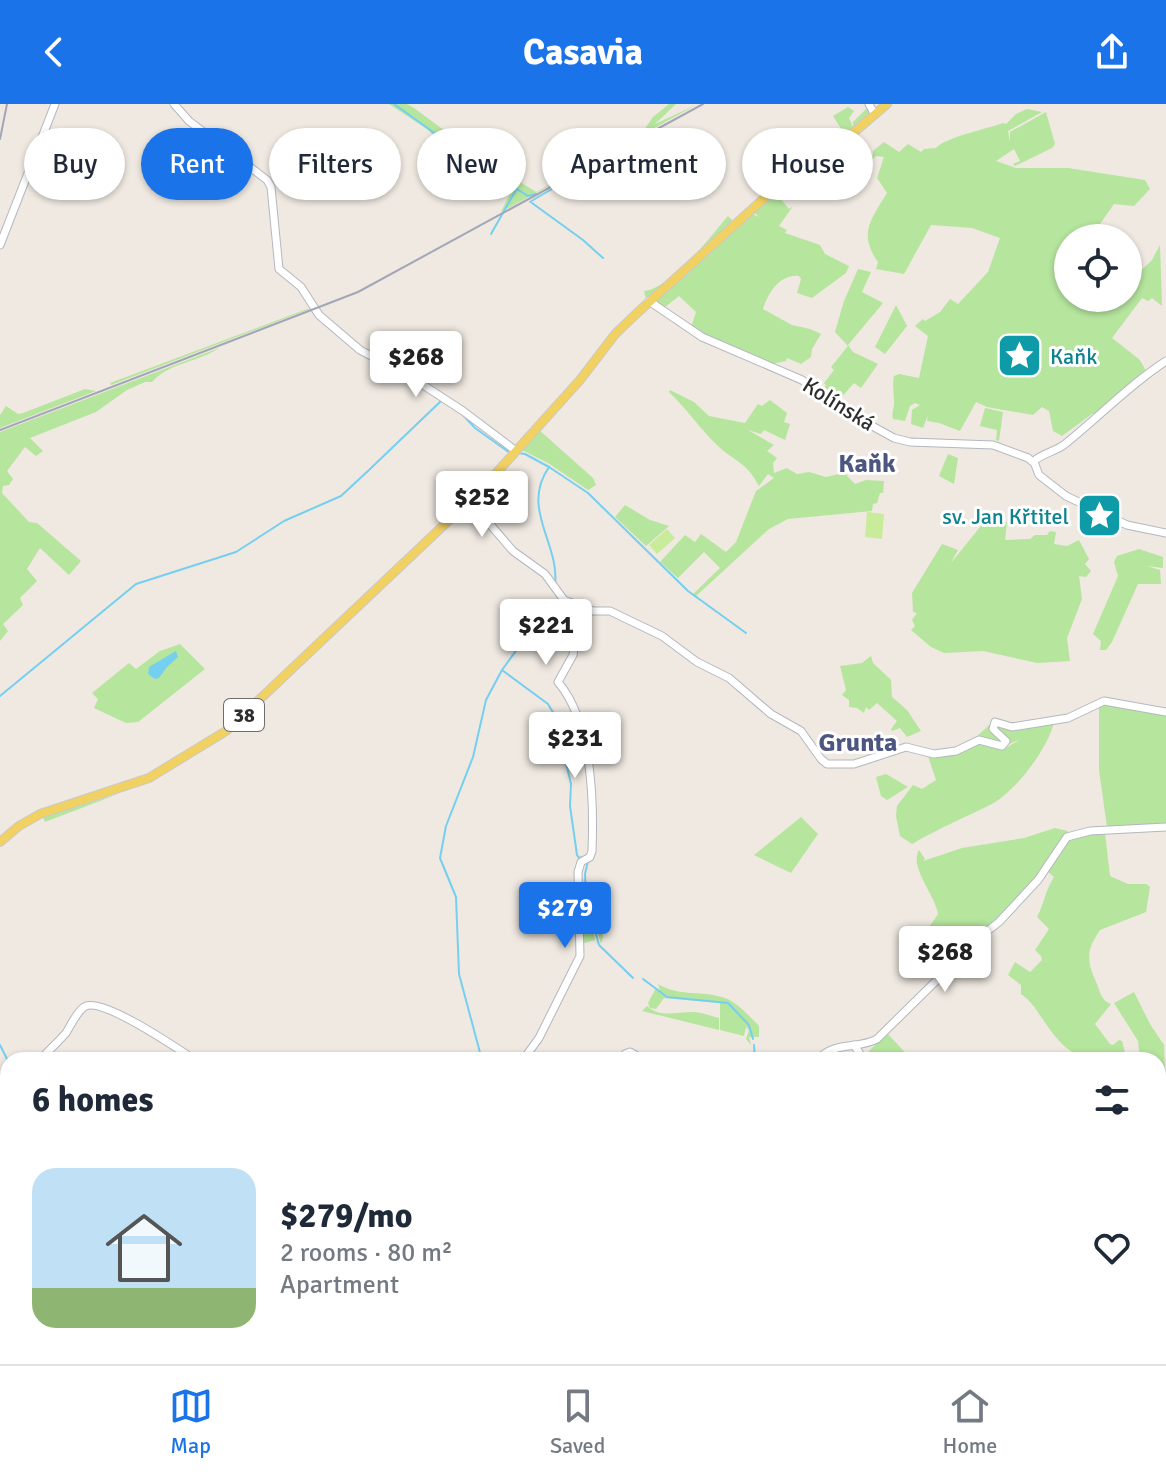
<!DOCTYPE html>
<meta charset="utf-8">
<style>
body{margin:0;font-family:Signika,sans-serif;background:#f2f2f3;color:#1f2937;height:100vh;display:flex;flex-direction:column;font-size:30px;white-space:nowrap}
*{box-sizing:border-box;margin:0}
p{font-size:26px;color:#747a83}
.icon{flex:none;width:44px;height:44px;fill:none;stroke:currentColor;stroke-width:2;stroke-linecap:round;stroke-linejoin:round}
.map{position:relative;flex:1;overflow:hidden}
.side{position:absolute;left:0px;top:948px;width:1166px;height:312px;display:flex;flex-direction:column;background:#fff;border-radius:24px 24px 0 0;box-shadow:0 2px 6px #0004}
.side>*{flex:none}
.top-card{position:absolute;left:24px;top:24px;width:1118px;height:72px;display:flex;gap:16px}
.tools{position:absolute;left:1054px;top:120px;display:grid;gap:16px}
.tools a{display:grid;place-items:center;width:88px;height:88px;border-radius:50%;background:#fff;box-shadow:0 2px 6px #0004;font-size:40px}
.price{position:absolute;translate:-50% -68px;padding:0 18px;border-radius:8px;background:#fff;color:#222;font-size:26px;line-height:52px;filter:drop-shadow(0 2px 4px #0008)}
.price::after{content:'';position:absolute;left:50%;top:48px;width:24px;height:18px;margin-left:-12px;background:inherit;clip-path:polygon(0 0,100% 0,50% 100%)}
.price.current{background:#1a73e8;color:#fff}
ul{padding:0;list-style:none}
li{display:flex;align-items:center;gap:24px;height:200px;padding:0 32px}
li span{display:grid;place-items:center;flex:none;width:224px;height:160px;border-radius:24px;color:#555}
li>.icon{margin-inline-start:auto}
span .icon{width:96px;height:96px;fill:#fffc;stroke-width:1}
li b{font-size:34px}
h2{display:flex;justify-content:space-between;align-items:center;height:96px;padding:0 32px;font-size:34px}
.tag{padding:0 28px;border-radius:36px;background:#fff;box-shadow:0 2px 6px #0004;font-size:28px;line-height:72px}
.tag.current{background:#1a73e8;color:#fff}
header{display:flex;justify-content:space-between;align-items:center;height:104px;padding:0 32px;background:#1a73e8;color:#fff;font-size:36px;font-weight:700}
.dock{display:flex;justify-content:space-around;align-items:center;height:112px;border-top:2px solid #e0e1e3;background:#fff;font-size:22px;color:#747a83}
.dock a{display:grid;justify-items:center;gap:4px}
.dock .current{color:#1a73e8}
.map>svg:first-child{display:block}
.green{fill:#b6e59e}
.pitch{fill:#c9ec9a}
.water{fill:#75cff0}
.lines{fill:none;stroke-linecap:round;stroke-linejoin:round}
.stream{stroke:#75cff0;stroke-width:2}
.secondary-casing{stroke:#b4b7c1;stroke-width:9}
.primary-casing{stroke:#c9c9c9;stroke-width:10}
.secondary{stroke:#fff;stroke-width:7}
.primary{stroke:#f2d163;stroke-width:8}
.rail{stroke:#a3a6b8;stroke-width:2}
.labels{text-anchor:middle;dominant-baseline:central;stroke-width:6;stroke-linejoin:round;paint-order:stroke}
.shield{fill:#fff;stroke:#6d6d6d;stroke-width:2}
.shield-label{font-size:20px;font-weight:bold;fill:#2e2e2e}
.culture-label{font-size:22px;fill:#0d838f;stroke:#fff;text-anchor:start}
.street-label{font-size:22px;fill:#2e2e2e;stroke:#fff}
.quarter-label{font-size:26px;font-weight:bold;fill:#4d5680;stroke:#fff}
</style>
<header><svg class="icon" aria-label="back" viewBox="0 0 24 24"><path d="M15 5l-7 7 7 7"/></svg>Casavia<svg class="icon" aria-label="share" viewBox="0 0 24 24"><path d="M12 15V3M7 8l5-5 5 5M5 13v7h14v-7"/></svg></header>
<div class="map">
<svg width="1166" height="1260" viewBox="0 0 1166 1260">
<rect width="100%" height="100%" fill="#efe9e1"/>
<g class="green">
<path d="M389 0H407L414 4 479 52 536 88 642 29 653 13 669 0H676L655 20 698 0 501 108 512 85 441 39 427 25Z"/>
<path d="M848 3 854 7 849 14 853 23V18L868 3 870 10 845 31 833 12Z"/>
<path d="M1027 5 1042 8 1008 27 1010 38V28L1046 8 1055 40 1052 44 1015 62 1013 60 1020 57 1014 45 996 57 1016 64H1068L1145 76 1150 85 1134 102 1114 100 1100 120 1096 134H1068V194H1128V179L1152 156 1160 141 1162 202 1152 194 1148 197 1142 194 1112 234 1140 256 1146 267 1098 309 1092 310 1062 332 1053 327 1049 307 1042 303 1033 311 987 303 976 298 960 327 939 319 927 317 928 311 923 324 911 320 912 306 920 301 915 299 910 302 905 317 893 315C891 308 895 304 894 297 894 288 892 282 894 272L899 270 919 274 928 232 915 222 923 215 925 217 940 208 950 195 958 200 988 168 1000 134 972 124 931 121 904 170 876 165 878 158C858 130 871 115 887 89L877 74 884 53 876 52 872 56 873 47 884 38 899 48 908 40 921 48 924 45 936 44C944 34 986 25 1003 19L1006 20 1016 10Z"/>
<path d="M775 88 789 105 793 102 779 122 787 126 785 129 820 141 825 150 849 162 846 169 812 194 797 189 801 175 799 172C780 170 768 189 763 205L792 221 810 225 821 230 812 245 811 253 801 260 787 254 786 257 771 260 701 229 691 223 696 208 679 192 664 204 657 202 655 195 662 192 663 189 752 110 759 113 753 107Z"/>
<path d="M728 112 735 119 648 195 646 194 644 187C672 184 710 133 728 112Z"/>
<path d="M858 165 871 168 862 188 883 199 848 241 853 248 878 260 861 284 854 279 840 295 823 285 826 281 824 279 834 266 831 263 848 242 835 228 844 197Z"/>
<path d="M896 201 907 222 885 250 865 236 875 243Z"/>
<path d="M307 205H310L111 281 110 279Z"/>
<path d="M219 244C199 258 168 259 152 278H145L127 286 96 308 30 334 43 347 36 352 25 343 7 367 13 375 9 381 3 382 2 389 29 418 37 419 81 457 69 471 40 444 27 465 37 477 20 494 23 501 3 520 8 527 0 537V328Z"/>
<path d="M85 285 96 287 0 324V311L6 302 18 310 23 309Z"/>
<path d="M670 286 694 298 709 312 745 319 758 300 762 302 770 296 787 309 784 318 790 320 785 336 764 326 761 330 748 326 774 341 767 347 777 354 773 359 774 369 787 364 797 370 809 368 826 373 847 368V372L855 380 866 376 884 377 883 389H880L877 399 873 400 872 407 788 415 769 425 695 493 692 491 720 464 704 448 678 474 660 458 685 431 695 438 701 430 726 448 736 438 756 387 774 374 768 370 759 382C745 356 736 359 718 342 700 325 687 305 669 288Z"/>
<path d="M985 304 1003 308 999 337 996 336 997 326 980 322Z"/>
<path d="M539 326 593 374 596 381 588 386 548 359 522 346Z"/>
<path d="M948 350 958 354 954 380 939 372Z"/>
<path d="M625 401 650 416 669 422 646 442 615 413Z"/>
<path d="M984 418H1007L1005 436 1030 435 1035 431H1047L1050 427 1056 428 1054 440 1067 442 1079 436 1089 455 1085 460 1091 467 1086 473 1079 472 1082 495 1067 534 1070 557 1037 559 983 547 944 549 931 543 911 526 915 522 912 516 917 509 913 508 912 489 942 440 958 446 951 459Z"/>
<path d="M1139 445 1163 453V464L1147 462 1160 466 1161 480H1138L1112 538 1106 546H1100L1101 537 1093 530 1118 472 1114 458 1117 452Z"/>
<path d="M180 540 205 565 138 618 126 619 94 604 98 595 92 589 129 559 136 565 160 547Z"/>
<path d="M871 552 873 559 891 576 892 593 907 606 921 627 907 633 900 624 892 627 891 625 897 617 877 599 869 606 866 603 864 609 857 604 849 603V596L842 591 846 586 840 562 862 559Z"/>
<path d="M1105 599 1166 611V721L1107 723 1099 666V602Z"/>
<path d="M997 614 1010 618H1054C1048 645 1015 688 990 701 964 714 937 725 912 740L900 732 896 712 897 702 913 681 922 685 936 676 928 652 980 638 1004 645 1021 635 1007 641 975 634Z"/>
<path d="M886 670 908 683 887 696 881 692 876 673Z"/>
<path d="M118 690 45 718 43 713Z"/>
<path d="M801 713 818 730 791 769 754 751Z"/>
<path d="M1055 724 1068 727C1042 770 1011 807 971 837L934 829 928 825 938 810C935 790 909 764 919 746L925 755 923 757 962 744 1024 734Z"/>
<path d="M1105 729 1110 772 1128 780H1146L1150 783 1146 808 1100 826C1086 847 1086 855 1097 880 1100 889 1102 897 1111 900L1095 920 1110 940 1113 941 1119 936 1122 937 1127 956C1080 956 1069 955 1042 914 1035 904 1031 897 1021 890V881L1008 871 1015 858 1030 868 1042 856 1041 852 1035 846 1049 825 1037 813C1045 798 1044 789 1054 773L1047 767 1071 732Z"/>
<path d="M598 797 603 833 601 840 589 798Z"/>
<path d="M588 801 595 836 584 839 581 802Z"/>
<path d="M658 880C679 893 702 886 725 894 738 899 749 912 759 922V933H749L751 941 746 935 749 926 746 923 744 932 720 926V899L664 894 656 905 650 904 648 899 656 884 660 886Z"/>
<path d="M1134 888 1150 920 1164 941 1166 989 1158 998V956H1140L1138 937 1114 899Z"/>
<path d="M647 902C660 914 676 908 692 908 701 908 711 912 719 914V926L642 907Z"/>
<path d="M887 929 911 955 910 956H866L864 952Z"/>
</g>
<g class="pitch">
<path d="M867 408 884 410 882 435 865 433Z"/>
<path d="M667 425 675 434 657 450 649 441Z"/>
</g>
<path class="water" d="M176 547 178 553 167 563 159 574 155 575 148 570 149 563Z"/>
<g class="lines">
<g class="stream">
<path d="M394 0 476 59"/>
<path d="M477 60 528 92 536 90"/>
<path d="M538 93 616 49 626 51"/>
<path d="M530 98 538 93"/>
<path d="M532 99 583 136 603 154"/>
<path d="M491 130 516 86"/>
<path d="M463 311 475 324 510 349"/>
<path d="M518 349 525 350 549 363C520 405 560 439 555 481"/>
<path d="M549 363 588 389 688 487 746 529"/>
<path d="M370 365 441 297"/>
<path d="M560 502 556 518 558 524 551 528 531 526 502 566 548 600 570 637 565 655 571 680 570 702 577 751 579 754 583 753"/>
<path d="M0 592 136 480 236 448 284 417 341 392 369 366"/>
<path d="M588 757 585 770 586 794 599 841 633 874"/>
<path d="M643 875 667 893 728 899 749 921 753 935"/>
<path d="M0 941 8 957"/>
<path d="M754 941 755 956"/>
<path d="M482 956 459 870 456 793 440 754 446 722 473 653 486 596 502 566"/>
<path d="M323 1252 343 1260"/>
</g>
<defs>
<g id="secondary">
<path d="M174 0 189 17 267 76 271 83 279 165 301 183 319 211 360 246 414 275 463 307 516 347"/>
<path d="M869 0 874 9"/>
<path d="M0 141 55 0"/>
<path d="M649 197 702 233 802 276 834 301 894 334 910 338 993 341 1028 354"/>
<path d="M1028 354 1033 358C1040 350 1055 348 1065 340 1099 313 1129 281 1166 257"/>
<path d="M1034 358 1039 371 1066 392 1127 421 1166 429"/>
<path d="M470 397 513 447 545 470 564 496 576 533 573 551 558 578C592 618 594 696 592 747L590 753 581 758 578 768 580 852 539 934 523 956"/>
<path d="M564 496 593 507H610L662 532 697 558 729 574 771 610 801 627 821 655 827 660H854L906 643 934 650 956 647 979 636 1002 642 1006 637 993 625 995 618 1012 623 1068 614 1104 597 1166 608"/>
<path d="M854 941 864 956"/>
<path d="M40 956C48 947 58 938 66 929 71 921 76 909 84 903 100 891 178 945 195 956"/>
<path d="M621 956 625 950 630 948 644 956"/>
<path d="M817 956C837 936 856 946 877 935L937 876 962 847 999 818 1038 776 1067 733 1090 727 1166 723"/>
<path d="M0 979 8 980"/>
<path d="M0 1102 8 1108"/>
<path d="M1158 1157 1166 1151"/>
<path d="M1158 1203 1166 1215"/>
<path d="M273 1252 280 1260"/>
<path d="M389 1252 403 1260"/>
<path d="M524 1260 525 1252"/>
<path d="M621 1260 629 1252"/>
</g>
<path id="primary" d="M0 738 19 722 40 710 149 674 226 627 481 386 580 276 616 229 636 210 770 89 831 48 887 0"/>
</defs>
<use href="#secondary" class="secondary-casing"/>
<use href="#primary" class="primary-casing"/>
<use href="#secondary" class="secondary"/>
<use href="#primary" class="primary"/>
<g class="rail">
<path d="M0 35 7 0"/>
<path d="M0 326 358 188 703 0"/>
<path d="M0 1155 8 1170"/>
<path d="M182 1252 206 1254 224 1260"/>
</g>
</g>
<defs>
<symbol id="sight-square" viewBox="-11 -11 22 22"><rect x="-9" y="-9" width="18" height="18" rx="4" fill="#0f9aa8" stroke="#fff"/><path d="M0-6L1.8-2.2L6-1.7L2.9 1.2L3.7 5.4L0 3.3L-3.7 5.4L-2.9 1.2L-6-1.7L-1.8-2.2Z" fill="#fff"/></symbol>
</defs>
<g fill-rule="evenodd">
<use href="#sight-square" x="994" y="226" width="51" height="51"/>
<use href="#sight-square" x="1074" y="386" width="51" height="51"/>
</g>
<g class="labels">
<rect class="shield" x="224" y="595" width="40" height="32" rx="6"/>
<g class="shield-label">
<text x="244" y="611">38</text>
</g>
<g class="culture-label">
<text x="1050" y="252">Kaňk</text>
<text x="1069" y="412" text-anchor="end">sv. Jan Křtitel</text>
</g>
<g class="street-label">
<text transform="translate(839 300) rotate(32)">Kolínská</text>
</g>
<g class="quarter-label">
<text x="867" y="360">Kaňk</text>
<text x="858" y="639">Grunta</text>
</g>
</g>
</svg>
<div class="tools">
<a><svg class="icon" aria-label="locate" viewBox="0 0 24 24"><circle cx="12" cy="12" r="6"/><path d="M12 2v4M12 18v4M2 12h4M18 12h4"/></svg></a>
</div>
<b class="price" style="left:416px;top:295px">$268</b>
<b class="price" style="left:482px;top:435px">$252</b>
<b class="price" style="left:546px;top:563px">$221</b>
<b class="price" style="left:575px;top:676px">$231</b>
<b class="price current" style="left:565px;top:846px">$279</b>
<b class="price" style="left:945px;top:890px">$268</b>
<div class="top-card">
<a class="tag">Buy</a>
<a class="tag current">Rent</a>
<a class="tag">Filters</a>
<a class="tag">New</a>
<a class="tag">Apartment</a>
<a class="tag">House</a>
</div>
<section class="side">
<h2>6 homes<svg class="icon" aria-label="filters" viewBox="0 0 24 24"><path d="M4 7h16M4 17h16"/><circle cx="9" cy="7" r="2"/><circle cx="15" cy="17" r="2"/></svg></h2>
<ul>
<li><span style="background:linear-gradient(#bfe0f5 75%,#8fb573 0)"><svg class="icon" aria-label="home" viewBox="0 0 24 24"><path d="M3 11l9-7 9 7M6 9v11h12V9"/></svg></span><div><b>$279/mo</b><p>2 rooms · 80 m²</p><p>Apartment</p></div><svg class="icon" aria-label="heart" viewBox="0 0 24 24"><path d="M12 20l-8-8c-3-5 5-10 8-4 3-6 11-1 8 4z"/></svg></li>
</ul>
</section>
</div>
<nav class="dock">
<a class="current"><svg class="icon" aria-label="map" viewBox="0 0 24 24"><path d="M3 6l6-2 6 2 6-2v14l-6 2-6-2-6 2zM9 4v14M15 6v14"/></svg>Map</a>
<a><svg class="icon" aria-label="saved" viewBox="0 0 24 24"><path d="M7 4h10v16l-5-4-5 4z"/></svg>Saved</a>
<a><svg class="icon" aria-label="home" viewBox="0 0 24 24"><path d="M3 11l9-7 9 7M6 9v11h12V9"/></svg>Home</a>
</nav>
